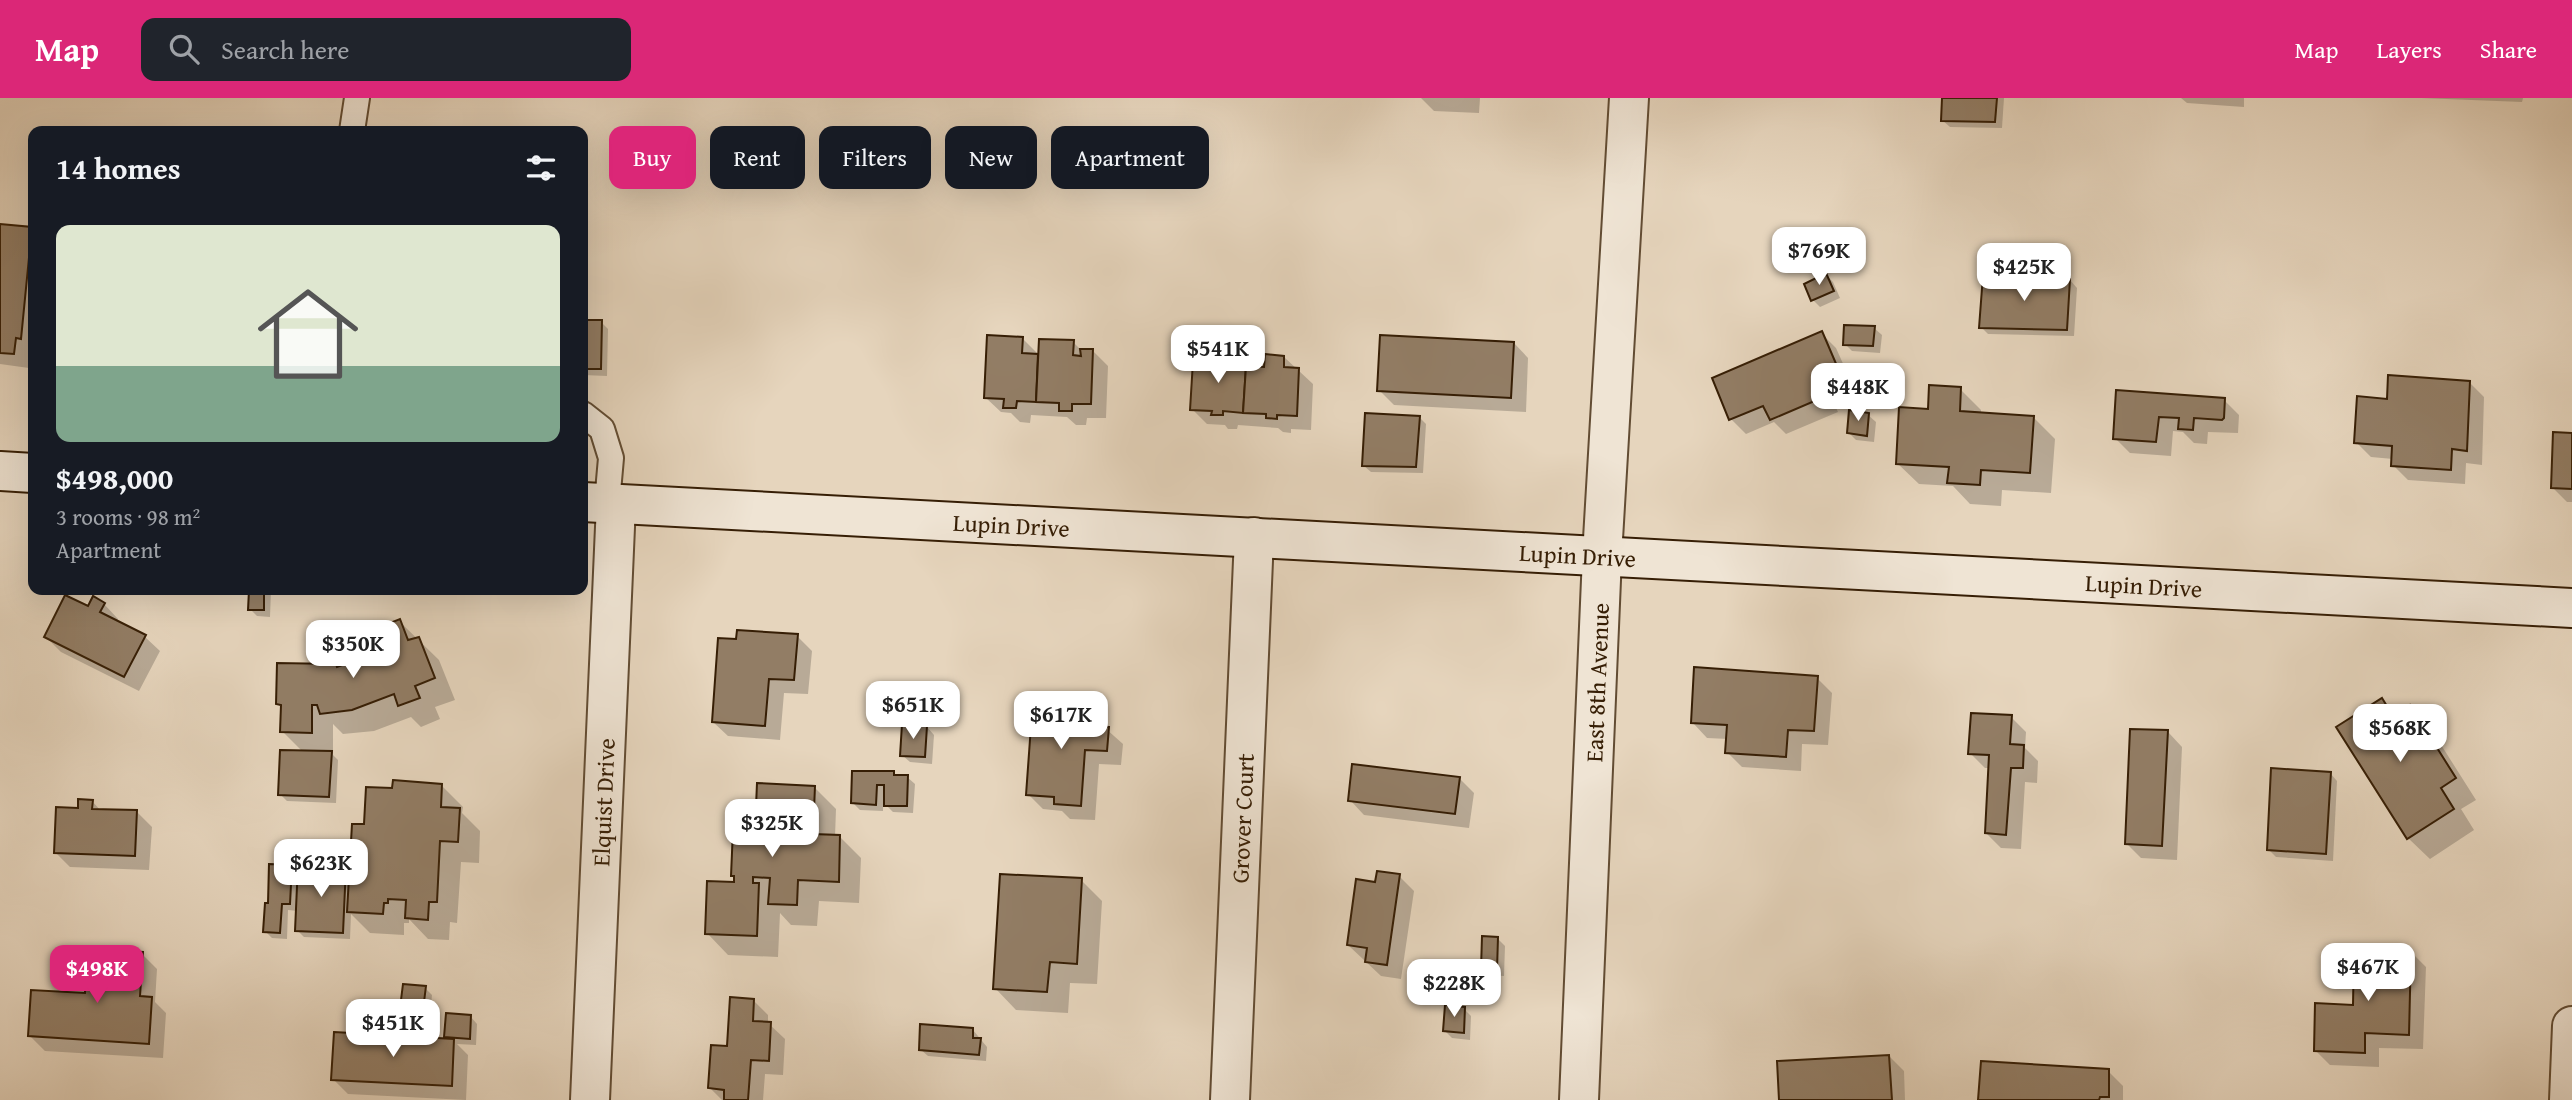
<!DOCTYPE html>
<meta charset="utf-8">
<style>
body{margin:0;font-family:"Gentium Book Plus",serif;background:#20242c;color:#f1f3f6;height:100vh;display:flex;flex-direction:column;font-size:26px;white-space:nowrap}
*{box-sizing:border-box;margin:0}
p{font-size:23px;color:#9ea1a6}
.icon{flex:none;width:38px;height:38px;fill:none;stroke:currentColor;stroke-width:2;stroke-linecap:round;stroke-linejoin:round}
.map{position:relative;flex:1;overflow:hidden}
.sheet{position:absolute;left:28px;top:28px;width:560px;height:469px;display:flex;flex-direction:column;background:#171b24;border-radius:14px;box-shadow:0 7px 28px #0002}
.sheet>*{flex:none}
.hud{position:absolute;left:609px;top:28px;width:665px;height:63px;display:flex;gap:14px}
.price{position:absolute;translate:-50% -60px;padding:0 16px;border-radius:14px;background:#fff;color:#222;font-size:23px;line-height:46px;filter:drop-shadow(0 2px 4px #0008)}
.price::after{content:'';position:absolute;left:50%;top:42px;width:21px;height:16px;margin-left:-10px;background:inherit;clip-path:polygon(0 0,100% 0,50% 100%)}
.price.active{background:#db2777;color:#fff}
ul{padding:0;list-style:none}
li{display:grid;align-content:center;gap:14px;height:371px;padding:0 28px}
li span{display:grid;place-items:center;height:217px;border-radius:14px;color:#555}
li>.icon{margin-inline-start:auto}
span .icon{width:126px;height:126px;fill:#fffc;stroke-width:1}
li b{font-size:30px}
h2{display:flex;justify-content:space-between;align-items:center;height:84px;padding:0 28px;font-size:30px}
.chip{padding:0 24px;border-radius:14px;background:#171b24;box-shadow:0 7px 28px #0002;font-size:24px;line-height:63px}
.chip.active{background:#db2777;color:#fff}
header{display:flex;align-items:center;gap:42px;box-sizing:border-box;height:98px;padding:0 35px;background:#db2777;color:#fff}
header strong{font-size:33px}
nav{display:flex;gap:38px;margin-inline-start:auto;font-size:24px}
.search{width:490px;height:63px;background:#20242c;display:flex;align-items:center;gap:18px;box-sizing:border-box;padding:0 24px;border-radius:14px;color:#9ea1a6;font-size:26px}
.map>svg:first-child{display:block}
.shadow{fill:#0003}
.building{fill:#927d65;stroke:#361e05;stroke-width:2}
.lines{fill:none;stroke-linecap:round;stroke-linejoin:round}
.lane-casing{stroke:#624c33;stroke-width:28}
.street-casing{stroke:#624c33;stroke-width:42}
.secondary-casing{stroke:#361e05;stroke-width:42}
.lane{stroke:#efe4d4;stroke-width:24}
.street{stroke:#efe4d4;stroke-width:38}
.secondary{stroke:#efe4d4;stroke-width:38}
.labels{text-anchor:middle;dominant-baseline:central;stroke-width:7;stroke-linejoin:round;paint-order:stroke}
.street-label{font-size:24px;fill:#361e05;stroke:#efe4d4}
</style>
<header>
<strong>Map</strong>
<div class="search"><svg class="icon" aria-label="search" viewBox="0 0 24 24"><circle cx="10" cy="10" r="6"/><path d="M15 15l6 6"/></svg>Search here</div>
<nav><a>Map</a><a>Layers</a><a>Share</a></nav>
</header>
<div class="map">
<svg width="2572" height="1002" viewBox="0 0 2572 1002">
<rect width="100%" height="100%" fill="#e6d5bd"/>
<filter id="stains"><feTurbulence type="fractalNoise" baseFrequency=".00286" numOctaves="4"/><feColorMatrix values="0 0 0 0 .2 0 0 0 0 .09 0 0 0 0 .02 0 0 0 .5 -.17"/></filter>
<radialGradient id="worn" r=".72"><stop offset=".6" stop-color="#630" stop-opacity="0"/><stop offset="1" stop-color="#630" stop-opacity=".3"/></radialGradient>
<g class="shadow">
<path d="M1421 0H1480L1479 15 1434 13Z"/>
<path d="M1944 0H2004L2002 30 1950 29 1942 22Z"/>
<path d="M2181 0H2244V9L2187 5Z"/>
<path d="M2421 0H2523L2522 4Z"/>
<path d="M0 128 33 133V254H30L29 270 0 266Z"/>
<path d="M1826 177 1833 184 1840 200 1820 209 1813 202Z"/>
<path d="M2070 182 2077 190 2074 238 1988 236 1981 229Z"/>
<path d="M583 224H601L608 231 607 278 583 277Z"/>
<path d="M1874 230 1882 237 1880 255 1852 253 1845 246Z"/>
<path d="M1821 235 1836 250 1854 290 1831 299 1838 314 1786 336 1774 324 1746 336 1731 321Z"/>
<path d="M1022 240 1040 258 1073 244 1082 253H1093L1108 268 1106 320H1087L1086 327H1076L1067 319 1031 317 1030 325 1020 324 1011 315 1001 314 986 300Z"/>
<path d="M1514 245 1528 260 1526 314 1394 307 1379 292Z"/>
<path d="M1232 253 1247 268 1266 271 1284 259 1313 286 1311 332 1291 331V335L1283 334 1278 330 1238 327 1237 331H1228L1225 327 1207 326 1192 311 1214 267Z"/>
<path d="M2469 284 2484 299 2482 367 2466 365 2465 386 2408 382 2393 367V361L2371 359 2356 344 2389 303Z"/>
<path d="M1960 291 1981 312V316L2033 319 2055 341 2051 395 2002 392 2001 408 1970 406 1953 388 1919 386 1897 365 1929 313Z"/>
<path d="M2118 294 2224 302 2239 317 2238 335 2208 334 2207 346 2194 345 2183 334 2173 333 2171 358 2130 355 2115 340Z"/>
<path d="M1868 317 1876 324 1874 344 1856 342 1849 335Z"/>
<path d="M1419 319 1426 326 1423 375 1371 374 1363 367Z"/>
<path d="M2572 337V404H2567L2552 389Z"/>
<path d="M251 492H271L270 519 257 518 250 511Z"/>
<path d="M104 506 118 521 117 524 145 539 160 553 139 593 61 554 46 539 88 511Z"/>
<path d="M399 523 439 562 455 602 435 609 440 621 421 629 411 619 374 633 343 636 333 626V657L338 662 336 705 287 703 280 696 303 654 282 633 283 611 278 606 338 571 375 557Z"/>
<path d="M797 538 812 553 808 596 784 595 780 642 728 638 713 624 737 543Z"/>
<path d="M1817 580 1832 595 1828 647 1802 646 1801 673 1742 669 1727 654 1728 641 1707 640 1693 625Z"/>
<path d="M2381 602 2397 617 2409 610 2431 631 2476 702 2461 711 2474 732 2430 761 2408 740Z"/>
<path d="M1060 604 1070 613 1087 614 1123 646 1121 667 1099 666 1095 722 1070 721 1062 713 1043 711 1028 696Z"/>
<path d="M2011 619 2026 634 2025 650 2038 663 2037 685 2025 684 2021 751 2001 750 1986 735 1990 670H1985L1970 655Z"/>
<path d="M927 629 934 637 932 666 910 664 902 657Z"/>
<path d="M2168 634 2182 649 2177 762 2141 760 2126 745Z"/>
<path d="M893 675 897 678 907 679 915 686 913 715 893 714 883 704V713L860 712 853 705Z"/>
<path d="M2330 675 2337 683 2333 763 2276 759 2269 752Z"/>
<path d="M1459 680 1474 695 1469 730 1364 717 1350 702Z"/>
<path d="M441 687 463 709 462 715 480 733 479 765 461 764 457 825 450 824 449 842 428 841 409 821V825H404V837L370 835 351 816 350 841 304 839 297 832 298 813 288 812 287 841 272 840 265 833 270 807 291 768 299 777 345 770 351 775 366 728 394 692Z"/>
<path d="M814 689 836 711 835 739H840L861 760 859 805 819 803 817 828 791 827 780 815 778 859 728 857 707 835 735 786 736 780 733 777 756 734Z"/>
<path d="M92 703 101 713 137 714 152 729 149 772 70 769 55 754 80 712Z"/>
<path d="M1399 778 1414 793 1401 881 1381 878 1348 847 1377 786Z"/>
<path d="M1081 782 1102 803 1097 886 1070 885 1068 915 1016 912 995 890Z"/>
<path d="M1498 841 1505 848 1504 878 1491 877 1483 870Z"/>
<path d="M2411 854 2426 869 2423 951 2379 950V969L2330 967 2315 952 2354 908Z"/>
<path d="M142 856 157 871 155 904 166 915 163 960 45 953 30 938 87 897 105 873Z"/>
<path d="M425 890 432 897 428 934 407 932 400 925Z"/>
<path d="M753 902 768 917V925L785 941 783 977 765 976 763 1002H722L710 990Z"/>
<path d="M1464 911 1471 918 1470 942 1452 940 1445 933Z"/>
<path d="M470 918 477 926 476 947 457 946 468 957 466 1002 348 996 333 981 450 942 446 938Z"/>
<path d="M973 932 987 949 986 963 928 958 920 951Z"/>
<path d="M1889 958 1904 973 1905 1002H1781Z"/>
<path d="M2108 973 2123 988V1002H1980Z"/>
</g>
<g class="building">
<path d="M1942 0H1997L1995 24 1941 23Z"/>
<path d="M0 126 32 129 21 241 16 240 14 256 0 255Z"/>
<path d="M1826 175 1834 193 1811 203 1804 186Z"/>
<path d="M1983 177 2070 181 2067 232 1979 230Z"/>
<path d="M583 222H602L601 271H583Z"/>
<path d="M1844 227 1875 228 1873 248 1843 247Z"/>
<path d="M1822 233 1840 275 1818 284 1824 299 1770 322 1763 308 1729 322 1712 280Z"/>
<path d="M987 237 1023 239 1022 255 1038 256 1036 304 1017 303 1016 310H1003L1004 301 984 300Z"/>
<path d="M1380 237 1514 244 1511 300 1377 293Z"/>
<path d="M1039 241 1074 242 1073 257 1081 258 1080 251H1093L1091 306H1072V313H1059V305L1036 304Z"/>
<path d="M1214 250 1233 251 1232 267 1246 268 1243 315 1223 313V317H1211L1212 313 1190 312 1193 263 1212 265Z"/>
<path d="M1265 256 1284 258V269L1299 270 1297 318 1277 317V321L1266 320V316L1243 315 1246 268 1264 269Z"/>
<path d="M2388 277 2470 283 2467 353 2452 351 2451 372 2391 368 2392 348 2354 345 2357 298 2387 301Z"/>
<path d="M1929 287 1961 289 1960 313 2034 318 2030 375 1981 372 1980 387 1947 385 1949 369 1896 366 1899 309 1928 311Z"/>
<path d="M2116 292 2225 300 2224 320 2222 322 2194 320 2193 332 2178 331 2179 320 2159 319 2156 344 2113 341Z"/>
<path d="M1849 312 1869 315 1867 338 1847 335Z"/>
<path d="M1365 315 1420 318 1416 369 1362 368Z"/>
<path d="M2553 334 2572 335V391L2551 390Z"/>
<path d="M249 492H264V512H248Z"/>
<path d="M65 497 88 508 93 498 105 505 100 514 146 537 124 579 44 539Z"/>
<path d="M400 521 408 542 419 539 435 580 415 588 420 600 398 608 394 596 352 612 320 616 317 607H312V635L280 634 281 607 276 606 277 565 336 566 337 569 373 556 369 548 385 542 380 529Z"/>
<path d="M737 532 798 536 794 582 769 581 765 628 712 624 718 540 736 541Z"/>
<path d="M1694 569 1818 578 1814 633 1788 632 1786 659 1725 655 1727 627 1691 625Z"/>
<path d="M1033 600 1061 602V610L1088 612 1087 628 1109 629 1107 653 1085 652 1081 708 1054 706V699L1026 697Z"/>
<path d="M2382 600 2393 618 2410 607 2456 680 2441 690 2454 711 2407 741 2336 629Z"/>
<path d="M1971 615 2012 617 2010 646 2024 647 2023 670H2011L2006 737 1985 735 1989 657 1968 656Z"/>
<path d="M902 626 927 628 925 659 900 658Z"/>
<path d="M2130 631 2168 632 2162 748 2125 746Z"/>
<path d="M280 652 332 653 329 699 278 697Z"/>
<path d="M1352 666 1460 679 1455 716 1348 703Z"/>
<path d="M2271 670 2331 674 2326 756 2267 752Z"/>
<path d="M852 673H894V677H908L907 708H884V687H877L876 707 851 705Z"/>
<path d="M393 682 442 686 441 709 460 710 458 744 440 743 437 804H429L428 822 405 820 406 802 388 801V805H384L383 816 347 814 352 726H364L366 689 392 690Z"/>
<path d="M757 685 815 688 813 736 840 737 839 784 798 782 797 807 768 806 770 780 753 779V785H759L757 838 705 836 707 783 734 784V778H731L733 731 755 732Z"/>
<path d="M78 701 93 702 92 711 137 712 135 758 54 755 56 709 78 710Z"/>
<path d="M269 766 292 767 290 806H282L280 835 263 834 265 805H268Z"/>
<path d="M298 766 346 768 343 835 295 833Z"/>
<path d="M1377 773 1400 776 1387 867 1365 864 1367 850 1347 847 1356 781 1375 784Z"/>
<path d="M1000 776 1082 780 1077 866 1050 864 1047 894 993 891Z"/>
<path d="M1482 838 1498 839 1497 872 1481 871Z"/>
<path d="M2354 851 2411 852 2409 937 2365 935V955L2314 953 2315 905 2353 907Z"/>
<path d="M104 852 143 854 140 898 152 899 149 946 28 938 31 892 85 895 86 870 103 871Z"/>
<path d="M403 886 426 888 421 928 398 926Z"/>
<path d="M730 899 754 901 753 923 771 924 769 963 751 962 748 1002H724V992L708 990 711 947 727 948Z"/>
<path d="M1445 907 1465 909 1464 935 1443 933Z"/>
<path d="M446 915 471 917 470 941 444 939Z"/>
<path d="M920 926 973 930V940H981L979 957 919 952Z"/>
<path d="M334 934 454 941 452 988 331 982Z"/>
<path d="M1889 957 1892 1002H1779L1777 963Z"/>
<path d="M1981 963 2109 971V999H2100L2099 1002H1978Z"/>
</g>
<g class="lines">
<defs>
<g id="lane">
<path d="M352 33 357 0"/>
<path d="M583 316 602 331 611 360 607 405"/>
</g>
<g id="street">
<path id="s1" d="M590 1002 616 406"/>
<path id="s2" d="M1230 1002 1254 439"/>
<path id="s3" d="M1579 1002 1602 458 1629 0"/>
<path d="M2569 1002 2572 928"/>
</g>
<g id="secondary">
<path d="M0 373 33 375"/>
<path id="s4" d="M583 404 2572 510"/>
</g>
</defs>
<use href="#lane" class="lane-casing"/>
<use href="#street" class="street-casing"/>
<use href="#secondary" class="secondary-casing"/>
<use href="#lane" class="lane"/>
<use href="#street" class="street"/>
<use href="#secondary" class="secondary"/>
</g>
<g class="labels">
<g class="street-label">
<text stroke="none"><textPath href="#s4" startOffset="429">Lupin Drive</textPath></text>
<text stroke="none"><textPath href="#s4" startOffset="996">Lupin Drive</textPath></text>
<text stroke="none"><textPath href="#s4" startOffset="1563">Lupin Drive</textPath></text>
<text stroke="none"><textPath href="#s3" startOffset="418">East 8th Avenue</textPath></text>
<text stroke="none"><textPath href="#s1" startOffset="298">Elquist Drive</textPath></text>
<text stroke="none"><textPath href="#s2" startOffset="282">Grover Court</textPath></text>
</g>
</g>
<rect width="100%" height="100%" filter="url(#stains)"/>
<rect width="100%" height="100%" fill="url(#worn)"/>
</svg>
<b class="price" style="left:1819px;top:189px">$769K</b>
<b class="price" style="left:2024px;top:205px">$425K</b>
<b class="price" style="left:1218px;top:287px">$541K</b>
<b class="price" style="left:1858px;top:325px">$448K</b>
<b class="price" style="left:353px;top:582px">$350K</b>
<b class="price" style="left:913px;top:643px">$651K</b>
<b class="price" style="left:1061px;top:653px">$617K</b>
<b class="price" style="left:2400px;top:666px">$568K</b>
<b class="price" style="left:772px;top:761px">$325K</b>
<b class="price" style="left:321px;top:801px">$623K</b>
<b class="price" style="left:2368px;top:905px">$467K</b>
<b class="price active" style="left:97px;top:907px">$498K</b>
<b class="price" style="left:1454px;top:921px">$228K</b>
<b class="price" style="left:393px;top:961px">$451K</b>
<div class="hud">
<a class="chip active">Buy</a>
<a class="chip">Rent</a>
<a class="chip">Filters</a>
<a class="chip">New</a>
<a class="chip">Apartment</a>
</div>
<section class="sheet">
<h2>14 homes<svg class="icon" aria-label="filters" viewBox="0 0 24 24"><path d="M4 7h16M4 17h16"/><circle cx="9" cy="7" r="2"/><circle cx="15" cy="17" r="2"/></svg></h2>
<ul>
<li><span style="background:linear-gradient(#dfe7d0 65%,#7fa58c 0)"><svg class="icon" aria-label="home" viewBox="0 0 24 24"><path d="M3 11l9-7 9 7M6 9v11h12V9"/></svg></span><div><b>$498,000</b><p>3 rooms · 98 m²</p><p>Apartment</p></div></li>
</ul>
</section>
</div>
